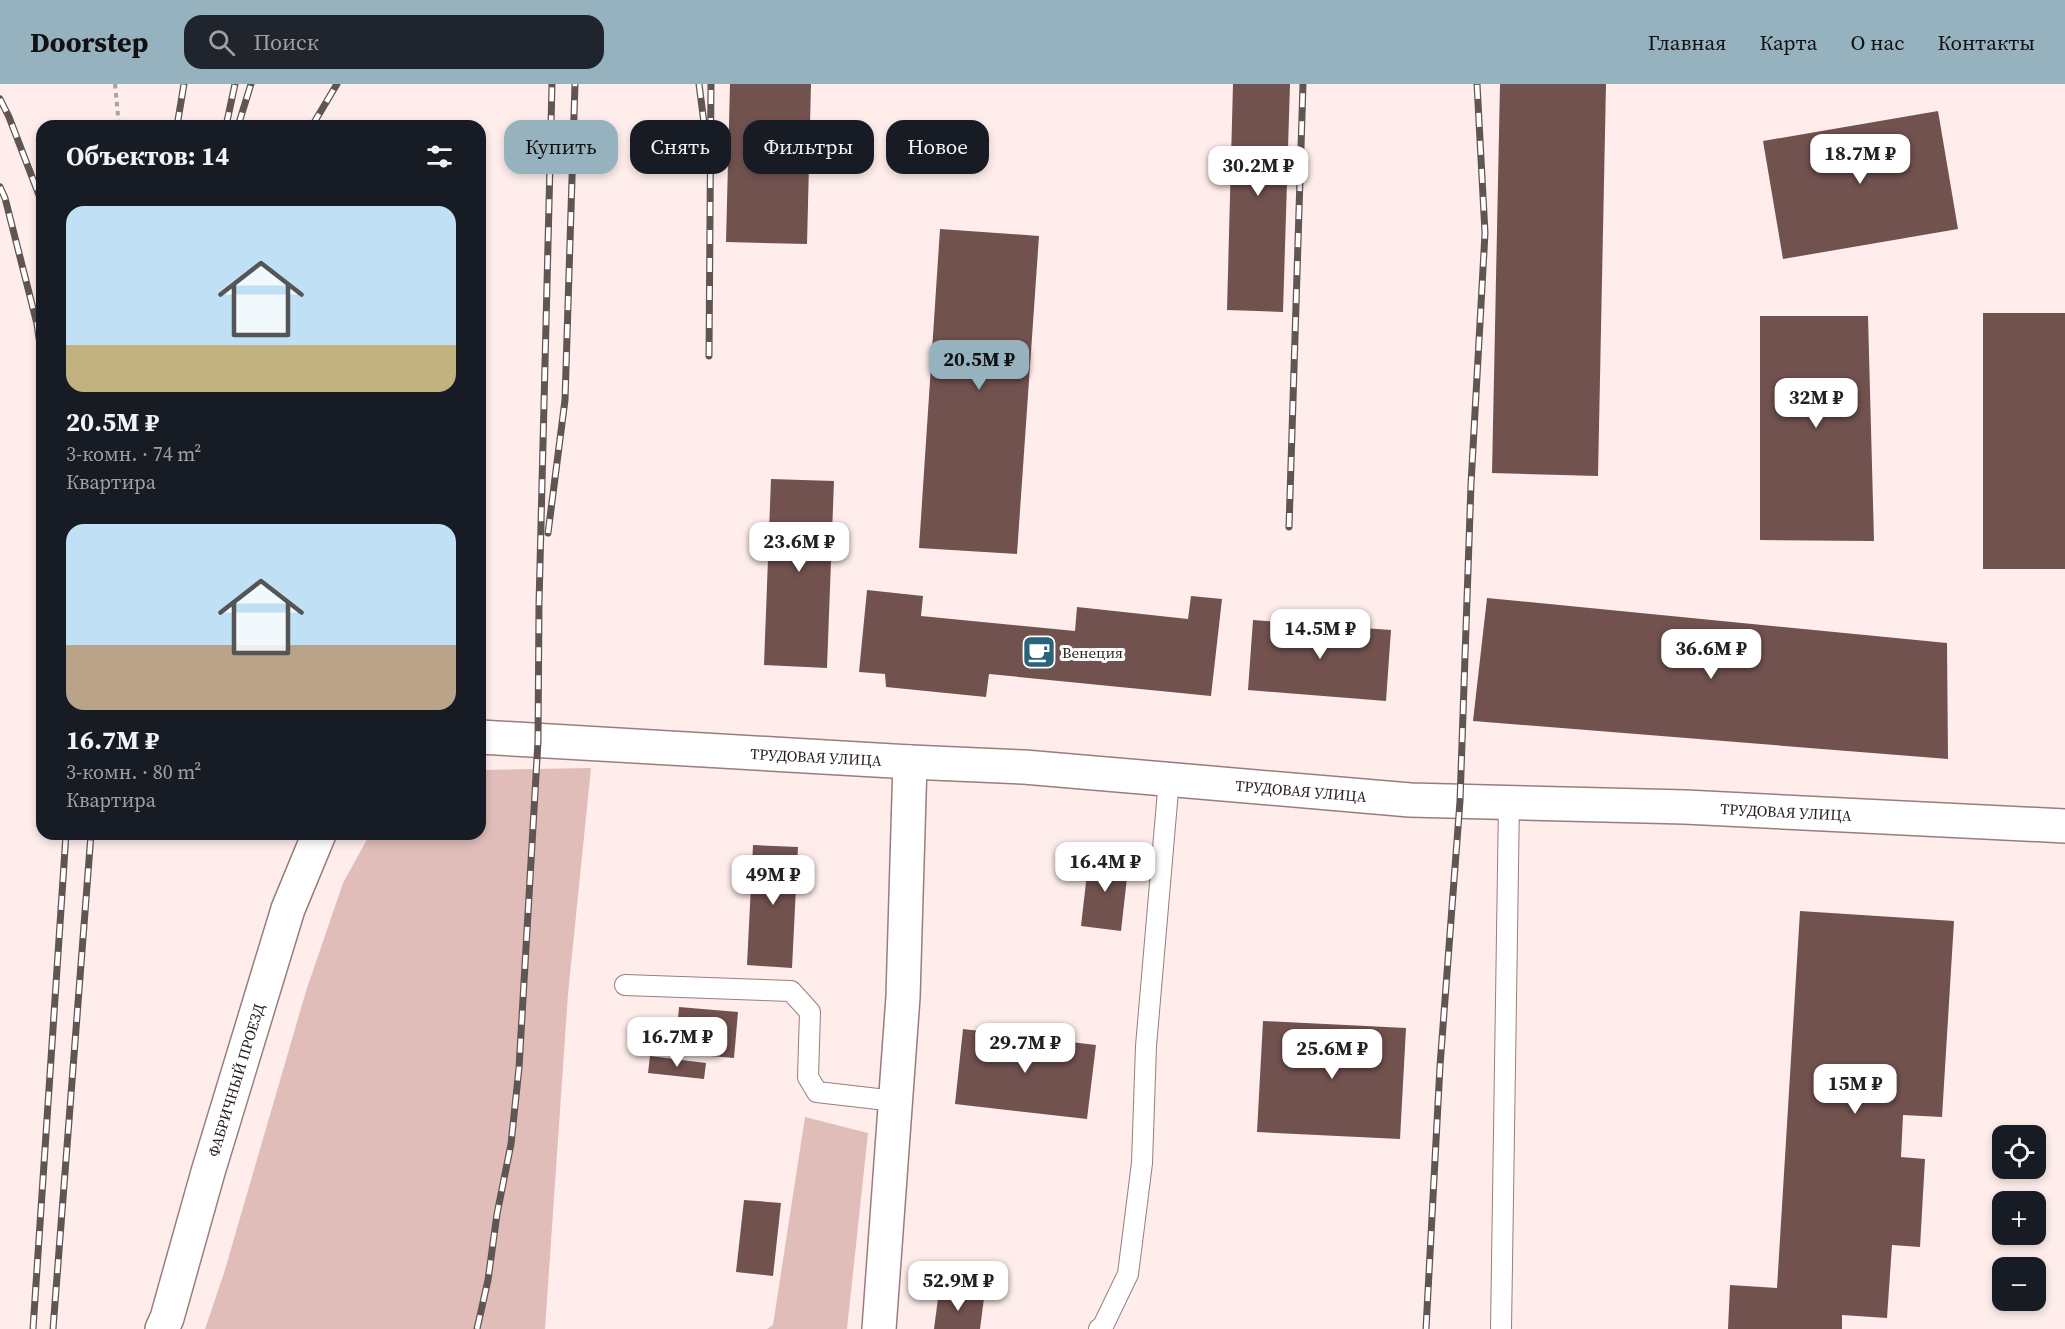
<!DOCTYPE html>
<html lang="ru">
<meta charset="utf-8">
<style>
body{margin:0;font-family:"Source Serif 4",serif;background:#20242c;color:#f1f3f6;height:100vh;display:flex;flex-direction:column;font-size:22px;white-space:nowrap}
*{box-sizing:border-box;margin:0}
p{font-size:20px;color:#9ea1a6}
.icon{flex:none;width:33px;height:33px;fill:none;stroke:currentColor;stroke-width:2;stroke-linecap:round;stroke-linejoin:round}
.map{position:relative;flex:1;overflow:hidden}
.details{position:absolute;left:36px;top:36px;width:450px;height:720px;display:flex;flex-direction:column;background:#171b24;border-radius:18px;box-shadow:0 3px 9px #0003}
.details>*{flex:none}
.top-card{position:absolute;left:504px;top:36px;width:570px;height:54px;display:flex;gap:12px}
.fabs{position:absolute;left:1992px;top:1041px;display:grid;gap:12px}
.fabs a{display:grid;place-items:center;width:54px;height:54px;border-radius:12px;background:#171b24;box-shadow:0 3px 9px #0003;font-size:30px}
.price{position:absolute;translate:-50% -51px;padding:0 14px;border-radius:12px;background:#fff;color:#222;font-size:20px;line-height:39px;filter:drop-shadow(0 2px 3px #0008)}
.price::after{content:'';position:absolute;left:50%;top:36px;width:18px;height:14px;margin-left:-9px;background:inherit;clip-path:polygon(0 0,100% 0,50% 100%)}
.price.active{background:#97b2bf;color:#111}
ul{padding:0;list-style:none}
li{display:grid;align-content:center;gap:12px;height:318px;padding:0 30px}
li span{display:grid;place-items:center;height:186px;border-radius:18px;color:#555}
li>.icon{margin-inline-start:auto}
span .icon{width:108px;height:108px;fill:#fffc;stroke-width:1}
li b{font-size:26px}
h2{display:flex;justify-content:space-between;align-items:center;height:72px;padding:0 30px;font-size:26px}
.chip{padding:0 21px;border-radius:18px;background:#171b24;box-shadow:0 3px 9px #0003;font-size:21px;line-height:54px}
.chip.active{background:#97b2bf;color:#111}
header{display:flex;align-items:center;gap:36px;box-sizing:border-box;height:84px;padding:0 30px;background:#97b2bf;color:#111}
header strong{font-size:28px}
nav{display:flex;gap:33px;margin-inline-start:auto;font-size:21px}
.search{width:420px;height:54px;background:#20242c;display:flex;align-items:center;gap:15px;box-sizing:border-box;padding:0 21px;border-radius:18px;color:#9ea1a6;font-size:22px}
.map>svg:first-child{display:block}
.green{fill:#e1bdba}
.building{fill:#72524f}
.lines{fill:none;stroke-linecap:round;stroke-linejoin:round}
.lane-casing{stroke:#977e7c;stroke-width:22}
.street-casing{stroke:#977e7c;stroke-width:36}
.secondary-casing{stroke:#977e7c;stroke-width:36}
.path{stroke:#aea09e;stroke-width:4;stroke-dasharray:4.5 4.5;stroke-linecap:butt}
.lane{stroke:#fff;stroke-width:20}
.street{stroke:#fff;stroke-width:33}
.secondary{stroke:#fff;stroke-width:33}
.rail-casing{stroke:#615554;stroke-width:7}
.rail{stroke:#fff;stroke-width:4.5;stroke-dasharray:14;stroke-linecap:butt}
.labels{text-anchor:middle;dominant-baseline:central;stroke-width:6;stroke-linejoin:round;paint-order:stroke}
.poi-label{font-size:15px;fill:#261c1b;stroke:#fff;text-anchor:start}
.street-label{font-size:15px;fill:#261c1b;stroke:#fff}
</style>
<header>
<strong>Doorstep</strong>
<div class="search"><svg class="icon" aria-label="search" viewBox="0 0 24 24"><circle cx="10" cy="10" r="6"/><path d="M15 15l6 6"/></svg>Поиск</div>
<nav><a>Главная</a><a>Карта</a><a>О нас</a><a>Контакты</a></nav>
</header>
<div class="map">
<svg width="2065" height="1245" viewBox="0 0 2065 1245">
<rect width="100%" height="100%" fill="#feedeb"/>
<g class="green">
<path d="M591 684 568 910 545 1245H205L224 1189 306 907 343 799 370 750H480V686Z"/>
<path d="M805 1033 868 1049 847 1245H767L773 1241Z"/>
</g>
<g class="building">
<path d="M730 0H811L807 160 726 158Z"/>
<path d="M1233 0H1290L1283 228 1227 226Z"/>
<path d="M1500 0H1606L1598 392 1492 389Z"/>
<path d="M1938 27 1958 145 1783 175 1763 57Z"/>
<path d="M940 145 1039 152 1017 470 919 464Z"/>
<rect x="1983" y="229" width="82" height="256"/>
<path d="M1760 232H1868L1874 457 1760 456Z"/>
<path d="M771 395 834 397 827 584 764 581Z"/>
<path d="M867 506 923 512 921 532 1075 547 1077 523 1188 535 1191 512 1222 515 1211 612 989 590 986 613 886 603 885 590 859 588Z"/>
<path d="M1487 514 1947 559 1948 675 1473 637Z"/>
<path d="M1253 536 1391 546 1386 617 1248 606Z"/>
<path d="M753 761 798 763 792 884 747 881Z"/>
<path d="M1089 772 1129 776 1121 847 1081 842Z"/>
<path d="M1800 827 1954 837 1942 1033 1903 1031 1901 1073 1925 1075 1920 1163 1892 1161 1887 1234 1842 1231V1245H1728L1730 1201 1777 1204Z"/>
<path d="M679 923 738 928 734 974 675 969Z"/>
<path d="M1263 937 1406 944 1400 1055 1257 1048Z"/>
<path d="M963 945 1096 961 1087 1035 955 1020Z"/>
<path d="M650 972 706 979 704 995 648 989Z"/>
<path d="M744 1116 781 1119 773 1192 736 1188Z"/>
<path d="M939 1207 984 1214 980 1245H934Z"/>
</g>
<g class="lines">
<defs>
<g id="lane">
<path d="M625 901 791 907 810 928 808 993 817 1008 895 1017"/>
<path d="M1099 1245 1103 1242 1128 1190 1142 1079 1146 962 1169 695"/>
<path d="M1501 1245 1509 718"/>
</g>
<path id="street" d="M879 1245 903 913 910 678"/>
<g id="secondary">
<path d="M480 653 910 678 1024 683 1410 716 1685 723 2065 742"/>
<path d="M162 1245 167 1234 208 1088 288 825 319 750"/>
</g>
</defs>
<use href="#lane" class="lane-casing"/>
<use href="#street" class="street-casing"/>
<use href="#secondary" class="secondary-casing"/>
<path class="path" d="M115 0 119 42"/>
<use href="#lane" class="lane"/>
<use href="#street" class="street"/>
<use href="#secondary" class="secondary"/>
<defs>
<g id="rail">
<path d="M699 0 704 39"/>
<path d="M0 15 9 33 42 119"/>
<path d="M177 42 184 0"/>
<path d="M226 42 235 0"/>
<path d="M238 42 251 0"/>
<path d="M312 42 337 0"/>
<path d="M0 103 5 114 37 240 42 275"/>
<path d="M709 272 711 0"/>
<path d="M1289 443 1303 0"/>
<path d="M548 449 565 316 575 0"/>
<path d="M33 1245 66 750"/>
<path d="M53 1245 91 750"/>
<path d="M477 1245 488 1196 497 1130 511 1060 519 984 538 657 539 520 552 0"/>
<path d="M1426 1245 1440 982 1460 717 1471 400 1485 149 1477 0"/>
</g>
</defs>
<use href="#rail" class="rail-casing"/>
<use href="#rail" class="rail"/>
</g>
<defs>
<symbol id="cafe-square" viewBox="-11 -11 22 22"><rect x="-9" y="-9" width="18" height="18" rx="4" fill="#29637c" stroke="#fff"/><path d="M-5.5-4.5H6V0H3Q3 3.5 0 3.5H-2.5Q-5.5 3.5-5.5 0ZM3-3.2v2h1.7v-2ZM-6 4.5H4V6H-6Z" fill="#fff"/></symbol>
</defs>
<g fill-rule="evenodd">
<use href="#cafe-square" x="1020" y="549" width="38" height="38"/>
</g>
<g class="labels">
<g class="poi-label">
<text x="1062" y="568">Венеция</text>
</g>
<g class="street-label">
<text transform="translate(816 673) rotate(3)">ТРУДОВАЯ УЛИЦА</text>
<text transform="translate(1301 707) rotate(5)">ТРУДОВАЯ УЛИЦА</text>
<text transform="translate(1786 728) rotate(3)">ТРУДОВАЯ УЛИЦА</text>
<text transform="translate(236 996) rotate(-73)">ФАБРИЧНЫЙ ПРОЕЗД</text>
</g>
</g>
</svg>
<div class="fabs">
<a><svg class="icon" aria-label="locate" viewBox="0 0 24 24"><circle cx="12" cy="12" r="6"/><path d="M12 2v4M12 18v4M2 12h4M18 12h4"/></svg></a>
<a>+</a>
<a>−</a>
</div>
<b class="price" style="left:1860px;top:101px">18.7M ₽</b>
<b class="price" style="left:1258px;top:113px">30.2M ₽</b>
<b class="price active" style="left:979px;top:307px">20.5M ₽</b>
<b class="price" style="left:1816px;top:345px">32M ₽</b>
<b class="price" style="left:799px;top:489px">23.6M ₽</b>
<b class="price" style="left:1320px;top:576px">14.5M ₽</b>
<b class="price" style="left:1711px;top:596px">36.6M ₽</b>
<b class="price" style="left:1105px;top:809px">16.4M ₽</b>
<b class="price" style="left:773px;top:822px">49M ₽</b>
<b class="price" style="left:677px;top:984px">16.7M ₽</b>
<b class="price" style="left:1025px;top:990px">29.7M ₽</b>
<b class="price" style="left:1332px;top:996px">25.6M ₽</b>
<b class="price" style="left:1855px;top:1031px">15M ₽</b>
<b class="price" style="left:958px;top:1228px">52.9M ₽</b>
<div class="top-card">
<a class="chip active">Купить</a>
<a class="chip">Снять</a>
<a class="chip">Фильтры</a>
<a class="chip">Новое</a>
</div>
<section class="details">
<h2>Объектов: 14<svg class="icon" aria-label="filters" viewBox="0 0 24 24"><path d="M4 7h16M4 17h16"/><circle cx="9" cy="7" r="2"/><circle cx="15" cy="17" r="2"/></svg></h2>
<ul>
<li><span style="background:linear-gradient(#bfe0f5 75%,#c2b280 0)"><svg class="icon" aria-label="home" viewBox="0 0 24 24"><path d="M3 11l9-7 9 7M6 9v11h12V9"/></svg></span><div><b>20.5M ₽</b><p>3-комн. · 74 m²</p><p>Квартира</p></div></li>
<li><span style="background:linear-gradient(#bfe0f5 65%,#b9a48a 0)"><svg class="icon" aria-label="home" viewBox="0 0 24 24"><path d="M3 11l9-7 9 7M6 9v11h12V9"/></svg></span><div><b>16.7M ₽</b><p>3-комн. · 80 m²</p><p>Квартира</p></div></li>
</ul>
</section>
</div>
